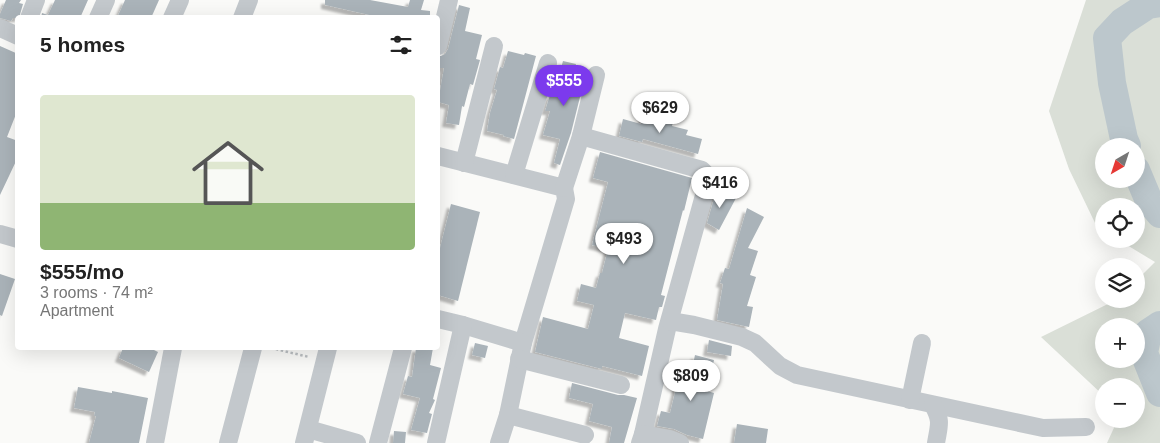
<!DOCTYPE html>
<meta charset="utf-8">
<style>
body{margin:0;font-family:Arial,sans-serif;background:#f6f6f6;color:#222;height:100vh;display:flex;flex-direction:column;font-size:19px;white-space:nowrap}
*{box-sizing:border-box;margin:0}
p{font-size:16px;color:#767676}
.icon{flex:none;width:28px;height:28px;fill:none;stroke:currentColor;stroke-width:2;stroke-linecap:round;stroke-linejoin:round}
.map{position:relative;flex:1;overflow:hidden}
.details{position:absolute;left:15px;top:15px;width:425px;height:335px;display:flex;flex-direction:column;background:#fff;border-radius:5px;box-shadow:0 5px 20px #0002}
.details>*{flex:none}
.needle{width:32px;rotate:219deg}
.buttons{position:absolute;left:1095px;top:138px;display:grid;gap:10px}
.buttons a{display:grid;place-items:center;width:50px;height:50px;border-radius:50%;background:#fff;box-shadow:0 5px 20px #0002;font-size:25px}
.price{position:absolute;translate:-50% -42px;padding:0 11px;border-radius:18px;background:#fff;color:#222;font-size:16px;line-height:32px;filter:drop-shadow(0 1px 2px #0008)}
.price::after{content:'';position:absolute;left:50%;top:30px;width:15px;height:11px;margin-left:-8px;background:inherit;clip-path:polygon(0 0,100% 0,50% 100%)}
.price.selected{background:#7c3aed;color:#fff}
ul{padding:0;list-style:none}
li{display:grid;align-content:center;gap:10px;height:265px;padding:0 25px}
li+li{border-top:1px solid #e0e0e0}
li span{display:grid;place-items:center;height:155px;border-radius:5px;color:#555}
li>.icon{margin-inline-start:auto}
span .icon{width:90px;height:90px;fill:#fffc;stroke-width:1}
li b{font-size:21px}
h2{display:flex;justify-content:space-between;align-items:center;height:60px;padding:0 25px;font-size:21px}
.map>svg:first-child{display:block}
.green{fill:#dadfd7;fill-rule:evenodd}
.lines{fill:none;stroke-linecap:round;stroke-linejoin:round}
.river{stroke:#bcc7cc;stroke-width:28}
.building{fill:#aab3b9;filter:url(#shadow)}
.path{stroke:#bbbfc2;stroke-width:2.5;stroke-dasharray:2.5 2.5;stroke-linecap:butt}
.minor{stroke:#c3c8cc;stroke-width:18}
</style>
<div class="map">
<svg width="1160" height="443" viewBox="0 0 1160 443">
<defs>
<filter id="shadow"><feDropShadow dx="-4" dy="4" stdDeviation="1" flood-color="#0004"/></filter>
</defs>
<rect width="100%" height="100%" fill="#fafaf8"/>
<path class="green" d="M1086 0H1160V443H1107L1118 419H1136V386H1104V396L1041 337 1118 299H1136V281L1155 262 1117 239H1136V206H1104V231L1096 225 1069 169 1049 111ZM1104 146H1136V179H1104ZM1104 326H1136V359H1104Z"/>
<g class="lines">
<g class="river">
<path d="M1127 146 1124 139 1112 83 1107 38 1122 22 1148 5 1160 3"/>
<path d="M1136 170 1149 201 1160 214"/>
<path d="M1160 325 1148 333 1144 353 1160 393"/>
</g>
</g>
<g class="building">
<path d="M6 0H21L19 3 23 4 19 18H13L11 21 0 18V14Z"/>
<path d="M55 0H88L80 18H41L42 13 48 15Z"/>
<path d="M125 0H159L151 18H117Z"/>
<path d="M325 0H370L408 7 410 0H424L421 10 430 11V18H383L325 5Z"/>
<path d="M459 5 470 8 465 31 482 35 476 59 480 60 473 85 470 84 464 107 462 106 459 125 446 123 449 105 438 102 444 68H438V56H441L445 54 448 49Z"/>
<path d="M0 46 18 54V109L7 137 18 141V157L0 195Z"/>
<path d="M508 51 524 55 525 53 536 56 514 139 503 136 504 135 487 131 490 113 497 90 494 89 500 67 503 68Z"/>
<path d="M563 61 576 64 573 74 585 77 571 133 560 165 554 163 560 139 543 135 550 111H545L550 95 553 96Z"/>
<path d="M643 115 673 122 672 126 688 130 686 135 702 139 698 154 643 139 642 142 619 136 623 119 641 124Z"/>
<path d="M600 152 692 178 684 211 683 210 661 295 665 296 662 307H659L656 320 625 313 619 338 649 346 642 376 602 366V369L535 352 543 317 588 329 594 305 577 301 581 284 596 288 600 273H602L608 249 592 245 608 182 593 178Z"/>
<path d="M717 188 736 198 719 230 707 223Z"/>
<path d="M451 204 480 212 458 301 438 295V256Z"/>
<path d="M747 208 764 217 748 248 758 251 750 275 756 277 747 306 753 307 749 327 717 320 723 284 720 283 725 268 729 269Z"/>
<path d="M0 274 15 279 2 316 0 315Z"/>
<path d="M709 340 732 346 731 356 707 352Z"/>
<path d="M475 343 488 346 485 358 472 355Z"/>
<path d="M123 348H150L158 352 149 372 119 358Z"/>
<path d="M416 348H433L430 365 441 368 433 399 435 400 429 413 432 414 427 433 411 430 420 398 403 394 408 376 412 377Z"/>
<path d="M695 355 714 360 707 391 714 393 703 439 687 435 674 429 657 426 661 411 670 413 677 384 688 387Z"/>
<path d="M572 383 618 395H624L637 398 624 443H609L612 427 589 421 593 404 569 398Z"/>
<path d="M78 387 112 393V391L148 398 139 443H89L96 416H94L95 412 74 408Z"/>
<path d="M737 424 768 429 766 443H734Z"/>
<path d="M394 431 406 432 405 443H393Z"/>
</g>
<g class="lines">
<path class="path" d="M271 348 309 357"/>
<g class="minor">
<path d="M29 18 36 0"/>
<path d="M98 18 106 0"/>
<path d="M172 18 180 0"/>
<path d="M242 18 249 0"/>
<path d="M0 28 18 36"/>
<path d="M438 46 449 0"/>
<path d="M581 136 702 170 707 175 708 181 667 329 643 434 640 443"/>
<path d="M438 156 564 188 566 199 523 343 508 415 499 443"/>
<path d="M464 163 494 46"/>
<path d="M514 175 548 63"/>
<path d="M564 188 581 136 596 75"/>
<path d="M0 234 18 239"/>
<path d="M438 319 463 325 523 343"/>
<path d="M670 321 694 325 742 337 755 343 780 366 797 375 1043 428 1086 427"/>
<path d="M519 359 621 385"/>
<path d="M910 400 922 343"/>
<path d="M933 405C942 421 939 425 936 443"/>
<path d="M508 415 585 435"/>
<path d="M308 429 357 443"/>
<path d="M643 434 670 439 680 443"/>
<path d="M155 443 173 348"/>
<path d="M228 443 253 348"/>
<path d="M304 443 328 348"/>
<path d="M378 443 403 348"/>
<path d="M436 443 463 325"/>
</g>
</g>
</svg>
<div class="buttons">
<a><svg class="needle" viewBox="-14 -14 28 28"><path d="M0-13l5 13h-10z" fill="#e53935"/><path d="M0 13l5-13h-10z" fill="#767676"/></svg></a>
<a><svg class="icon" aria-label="locate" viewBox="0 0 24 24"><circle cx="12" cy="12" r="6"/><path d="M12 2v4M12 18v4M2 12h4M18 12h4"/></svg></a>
<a><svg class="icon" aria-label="layers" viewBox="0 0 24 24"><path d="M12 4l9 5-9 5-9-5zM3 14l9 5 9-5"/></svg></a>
<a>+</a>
<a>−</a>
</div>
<b class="price selected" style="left:564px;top:107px">$555</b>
<b class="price" style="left:660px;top:134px">$629</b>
<b class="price" style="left:720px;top:209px">$416</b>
<b class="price" style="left:624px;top:265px">$493</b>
<b class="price" style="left:691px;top:402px">$809</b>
<section class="details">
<h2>5 homes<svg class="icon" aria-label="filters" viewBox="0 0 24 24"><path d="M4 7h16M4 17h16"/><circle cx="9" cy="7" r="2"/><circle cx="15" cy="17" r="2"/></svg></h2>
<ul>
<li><span style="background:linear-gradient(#dfe7d0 70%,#8fb573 0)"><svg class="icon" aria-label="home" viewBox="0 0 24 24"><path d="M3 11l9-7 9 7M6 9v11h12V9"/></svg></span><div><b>$555/mo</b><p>3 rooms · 74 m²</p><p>Apartment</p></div></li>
</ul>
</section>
</div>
